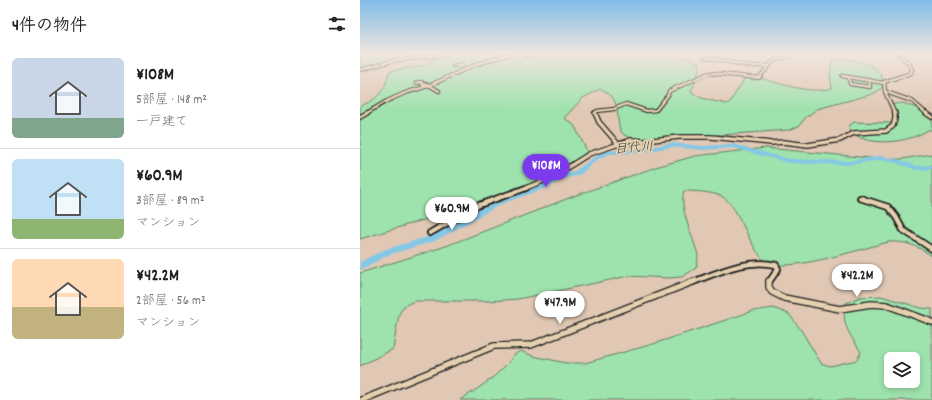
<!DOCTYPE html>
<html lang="ja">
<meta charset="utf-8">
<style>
body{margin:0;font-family:Dekko,"Klee One",sans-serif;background:#f2f2f2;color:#222;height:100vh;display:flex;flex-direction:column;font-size:15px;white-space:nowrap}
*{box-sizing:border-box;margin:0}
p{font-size:13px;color:#767676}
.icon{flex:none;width:22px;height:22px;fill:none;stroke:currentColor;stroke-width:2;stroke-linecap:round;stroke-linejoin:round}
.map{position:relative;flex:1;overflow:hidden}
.drawer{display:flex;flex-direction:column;background:#fff;width:360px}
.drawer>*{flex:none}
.buttons{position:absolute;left:524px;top:352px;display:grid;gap:8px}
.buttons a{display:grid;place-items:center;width:36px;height:36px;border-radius:6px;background:#fff;box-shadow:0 2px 6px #0003;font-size:20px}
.price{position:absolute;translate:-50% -34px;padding:0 9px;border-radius:14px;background:#fff;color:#222;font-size:13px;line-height:26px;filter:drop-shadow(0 1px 2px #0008)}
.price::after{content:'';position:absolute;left:50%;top:24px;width:12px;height:9px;margin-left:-6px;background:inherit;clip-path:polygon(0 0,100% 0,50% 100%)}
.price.current{background:#7c3aed;color:#fff}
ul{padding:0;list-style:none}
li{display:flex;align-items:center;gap:12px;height:100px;padding:0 12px}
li+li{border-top:1px solid #e0e0e0}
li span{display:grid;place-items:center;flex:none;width:112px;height:80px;border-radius:6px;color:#555}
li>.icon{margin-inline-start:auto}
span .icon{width:48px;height:48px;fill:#fffc;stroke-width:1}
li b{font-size:17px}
h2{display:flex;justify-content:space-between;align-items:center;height:48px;padding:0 12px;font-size:17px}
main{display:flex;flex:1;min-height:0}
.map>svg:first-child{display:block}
.green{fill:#9ee2ad;stroke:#5d7f64;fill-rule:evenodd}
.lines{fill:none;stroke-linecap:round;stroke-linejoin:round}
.river{fill:#85c8e6;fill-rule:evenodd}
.street-far3-casing{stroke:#1c1c1c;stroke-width:4.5}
.street-far2-casing{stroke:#1c1c1c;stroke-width:6}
.street-far1-casing{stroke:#1c1c1c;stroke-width:8}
.street-casing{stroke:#1c1c1c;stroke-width:8}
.street-far3{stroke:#e5d0af;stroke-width:2.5}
.street-far2{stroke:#e5d0af;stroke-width:3.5}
.street-far1{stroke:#e5d0af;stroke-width:4.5}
.street{stroke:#e5d0af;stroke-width:5.5}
.labels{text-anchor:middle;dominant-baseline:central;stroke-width:3.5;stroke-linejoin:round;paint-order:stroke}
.water-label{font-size:13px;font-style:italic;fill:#313e44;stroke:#e5d0af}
</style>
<main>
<section class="drawer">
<h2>4件の物件<svg class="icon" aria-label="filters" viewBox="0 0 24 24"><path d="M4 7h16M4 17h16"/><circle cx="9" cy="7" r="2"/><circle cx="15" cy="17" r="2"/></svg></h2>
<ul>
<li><span style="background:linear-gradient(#c9d6e8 75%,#7fa58c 0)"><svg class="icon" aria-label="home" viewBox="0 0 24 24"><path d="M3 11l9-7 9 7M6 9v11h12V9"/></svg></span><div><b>¥108M</b><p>5部屋 · 148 m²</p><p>一戸建て</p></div></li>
<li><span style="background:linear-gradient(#bfe0f5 75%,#8fb573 0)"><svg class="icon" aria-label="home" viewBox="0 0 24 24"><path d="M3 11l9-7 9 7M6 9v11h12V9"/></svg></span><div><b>¥60.9M</b><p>3部屋 · 89 m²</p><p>マンション</p></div></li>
<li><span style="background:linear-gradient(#ffd9b3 60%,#c2b280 0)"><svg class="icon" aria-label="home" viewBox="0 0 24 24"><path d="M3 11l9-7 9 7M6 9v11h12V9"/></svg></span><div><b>¥42.2M</b><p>2部屋 · 56 m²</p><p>マンション</p></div></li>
</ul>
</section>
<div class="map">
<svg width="572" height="400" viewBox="0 0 572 400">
<rect width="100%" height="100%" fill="#e0c8b5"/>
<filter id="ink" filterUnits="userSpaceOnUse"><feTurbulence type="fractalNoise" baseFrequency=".025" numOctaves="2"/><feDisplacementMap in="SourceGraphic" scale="8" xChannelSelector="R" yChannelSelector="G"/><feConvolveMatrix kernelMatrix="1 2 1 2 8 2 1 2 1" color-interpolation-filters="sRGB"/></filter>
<g filter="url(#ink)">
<g class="green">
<path d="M0 54H312L332 60 340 64 337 79 331 91C339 100 355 101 367 104L370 102 385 78 389 76C415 80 447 96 472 88L470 74 472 60C485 57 509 61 519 72 521 74 522 78 523 81L522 88 513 94 457 109 445 118 439 126 429 130 291 140C283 139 274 139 266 136 250 128 268 99 240 89L223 98 204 118 214 125 229 155 225 159 150 194 0 239V106C19 99 25 90 29 72 44 67 61 69 74 60L73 58 70 57 28 62 0 70Z"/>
<path d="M543 103 572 114V130H568C551 141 524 145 504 139 499 138 495 134 491 131L489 126 494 122 531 123 534 119 531 107 534 104Z"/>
<path d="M406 148 520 159H542L572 154V256C558 246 546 241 529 242 500 249 437 270 411 264 391 259 381 205 361 196 351 192 335 191 324 191 318 206 334 239 338 255 338 259 337 264 336 268L322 277 309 278 269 276 158 299 129 301H54L44 306 39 314 33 349 0 366V273L86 246 214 196 296 167 335 156Z"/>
<path d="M521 296 561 308 572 309V400H100C116 390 133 379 146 365 153 358 151 355 161 351L173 356 206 363H225L293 344 393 311 413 308 429 314 441 330 461 363 470 366 497 360 501 352C490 335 480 323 486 303L500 297ZM531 359H553V381H531Z"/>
</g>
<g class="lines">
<path class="river" d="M312 143 343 146 373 144 429 159 488 161 521 156 537 159 557 166 572 165V169L557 170 536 163 521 160 488 165 429 163 373 148 343 150 312 147 279 153 249 154 238 159 219 175 203 179 189 187 141 204 75 241 28 255 0 270V262L23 250 70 236 137 200 185 183 199 175 215 171 234 157 246 151 279 149Z"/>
<defs>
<g id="street-far3">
<path d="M167 54 168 56 176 54"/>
<path d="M0 55 5 54"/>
<path d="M344 57 389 66H408"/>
<path d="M93 66 103 64"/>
<path d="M0 70 32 61 88 54"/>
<path d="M482 76 524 83"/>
<path d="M489 77 490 84 510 87 509 80"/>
<path d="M56 83 62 82 63 85 67 84"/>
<path d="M69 85 79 91"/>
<path d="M526 92 552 101 567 114"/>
<path d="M5 114 27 101 45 93 68 86 117 64 150 54"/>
<path d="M235 114 237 111 254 109 266 104 287 111 296 110 308 95 309 91 349 73 399 78 413 61 436 54"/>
<path d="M535 114 525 92 524 82 551 73 552 70 549 63 538 54"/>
</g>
<g id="street-far2">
<path d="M235 113 239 122 259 145"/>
<path d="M566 113 572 117"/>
<path d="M0 117 7 113"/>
<path d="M163 189 191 178 229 154 271 140 284 141 319 137H351L411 143 424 142 448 145 480 140 494 133 526 131 533 126 535 119V113"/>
</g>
<g id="street-far1">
<path d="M500 198 528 207 536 217 543 230 572 249"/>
<path d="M70 233 119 205 166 188"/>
<path d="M333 282C359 272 388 258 416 265L418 269 409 282"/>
</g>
<g id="street">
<path d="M409 281V287L412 292 424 298 480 309 511 304 527 305 572 322"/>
<path d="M2 400 134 346 171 345 335 281"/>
</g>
</defs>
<use href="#street-far3" class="street-far3-casing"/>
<use href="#street-far2" class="street-far2-casing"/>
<use href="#street-far1" class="street-far1-casing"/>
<use href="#street" class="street-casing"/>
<use href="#street-far3" class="street-far3"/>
<use href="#street-far2" class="street-far2"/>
<use href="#street-far1" class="street-far1"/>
<use href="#street" class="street"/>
</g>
</g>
<linearGradient id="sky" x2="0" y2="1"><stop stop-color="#80bce7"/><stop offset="0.49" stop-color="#f1e6de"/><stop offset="1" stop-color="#f1e6de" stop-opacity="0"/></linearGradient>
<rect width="572" height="110" fill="url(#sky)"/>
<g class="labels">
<g class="water-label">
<text transform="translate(274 149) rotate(-5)">目代川</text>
</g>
</g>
</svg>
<div class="buttons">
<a><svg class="icon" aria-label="layers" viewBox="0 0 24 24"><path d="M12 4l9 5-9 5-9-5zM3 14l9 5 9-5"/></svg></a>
</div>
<b class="price current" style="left:186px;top:188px">¥108M</b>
<b class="price" style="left:92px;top:231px">¥60.9M</b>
<b class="price" style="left:497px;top:298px">¥42.2M</b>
<b class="price" style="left:200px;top:325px">¥47.9M</b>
</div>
</main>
